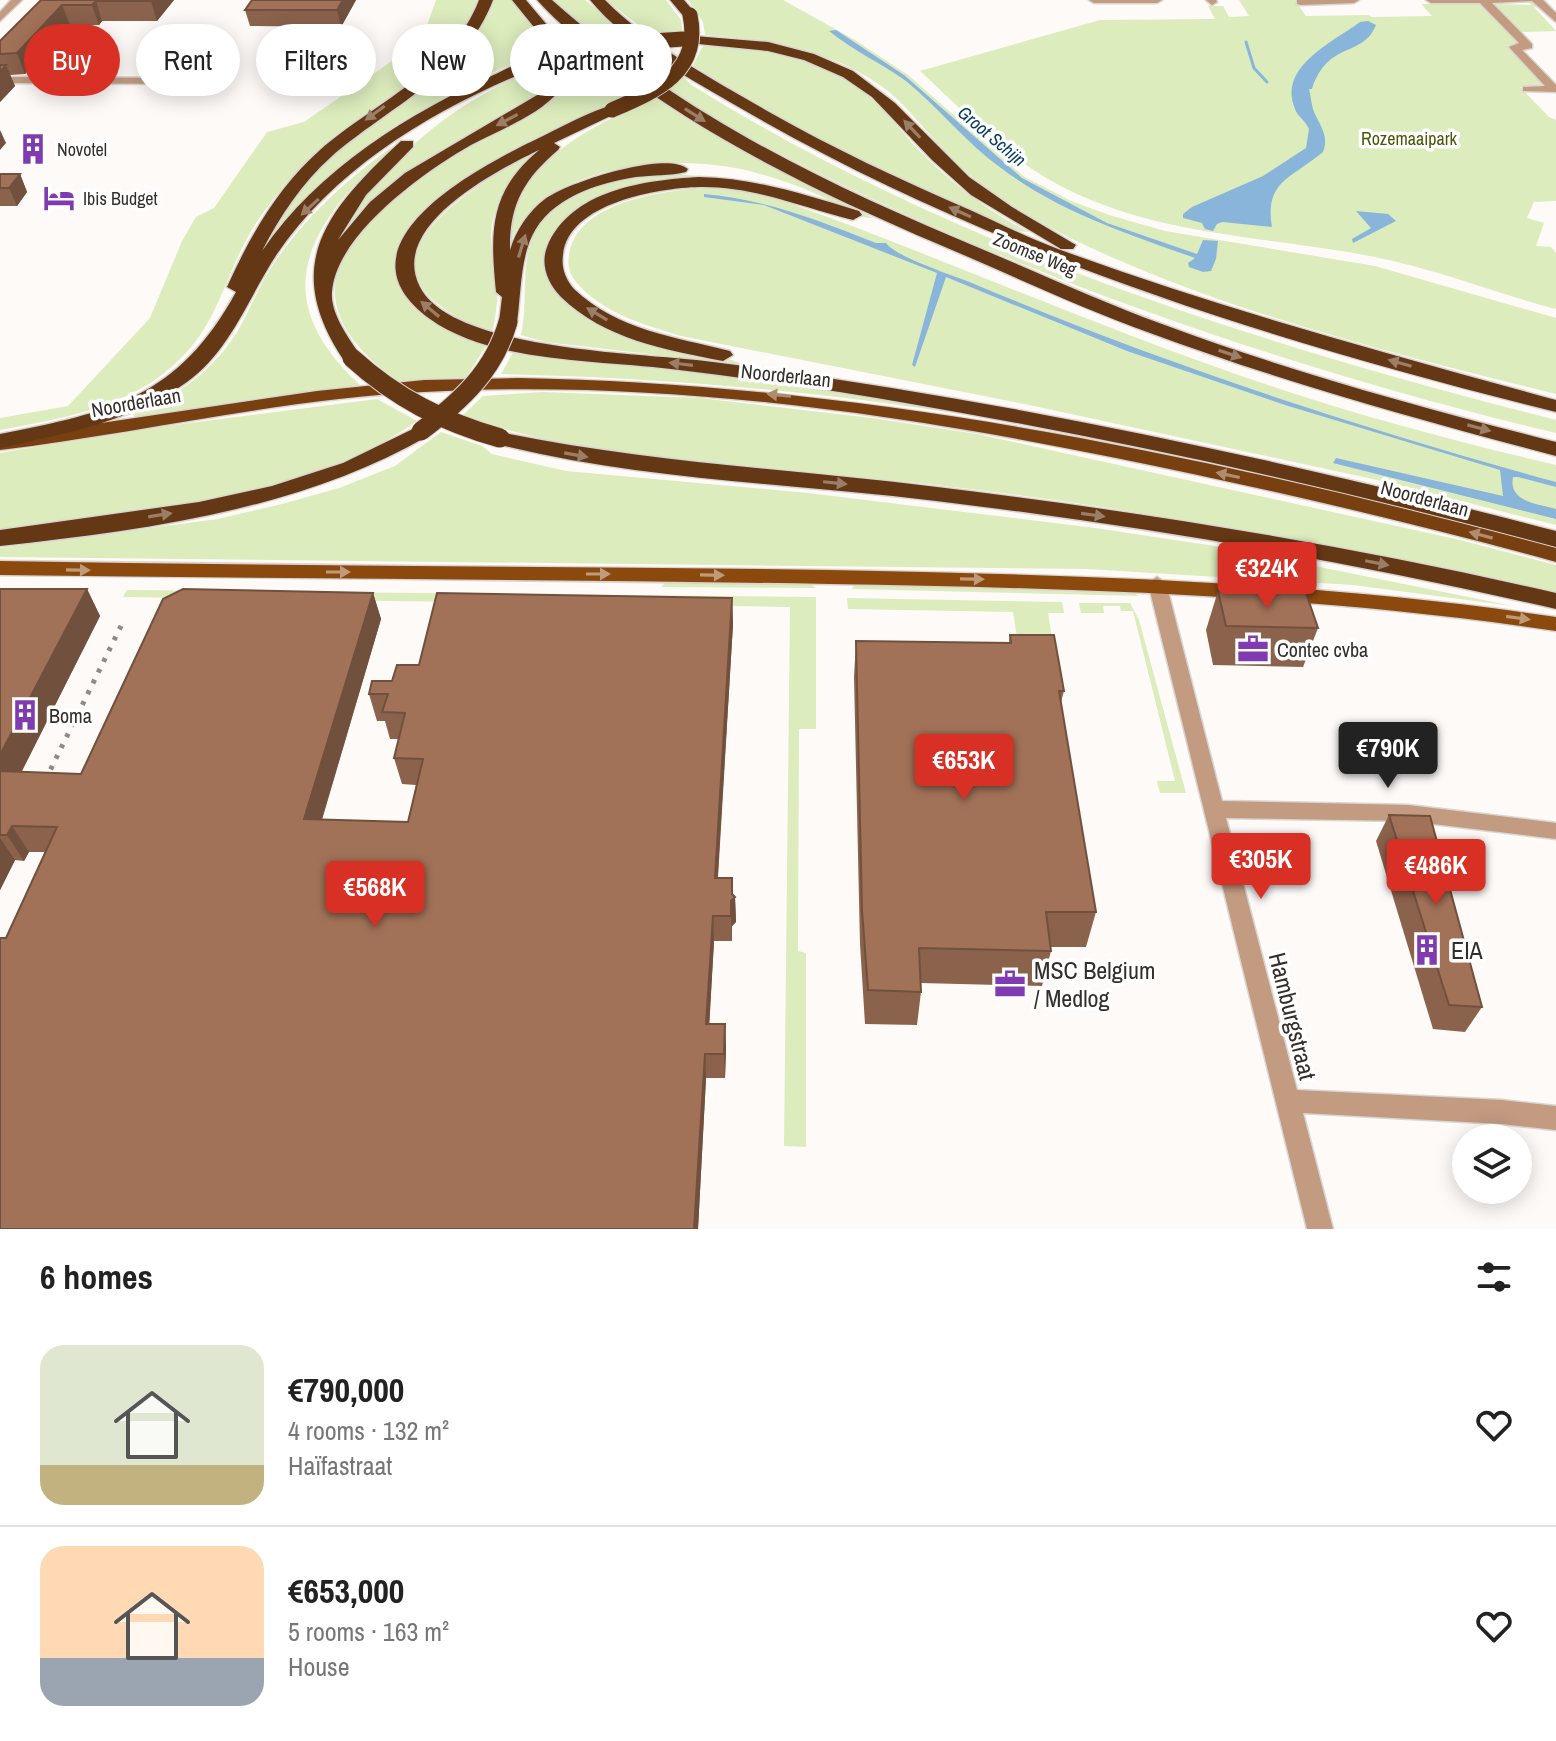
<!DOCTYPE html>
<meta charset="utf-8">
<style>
body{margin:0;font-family:"Archivo Narrow",sans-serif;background:#f6f6f6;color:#222;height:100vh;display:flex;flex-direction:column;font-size:30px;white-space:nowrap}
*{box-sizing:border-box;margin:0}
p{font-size:26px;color:#767676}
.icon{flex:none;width:44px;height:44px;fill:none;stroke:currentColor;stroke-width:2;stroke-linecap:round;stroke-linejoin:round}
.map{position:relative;height:1229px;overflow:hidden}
.details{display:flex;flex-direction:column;background:#fff;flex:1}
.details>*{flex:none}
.banner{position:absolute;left:24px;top:24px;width:800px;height:72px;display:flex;gap:16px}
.buttons{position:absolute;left:1452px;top:1124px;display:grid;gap:16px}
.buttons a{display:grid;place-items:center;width:80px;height:80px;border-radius:50%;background:#fff;box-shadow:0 4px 20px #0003;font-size:40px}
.price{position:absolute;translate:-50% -68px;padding:0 18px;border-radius:8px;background:#d93025;color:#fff;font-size:26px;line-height:52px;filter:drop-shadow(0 2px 4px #0008)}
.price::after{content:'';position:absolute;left:50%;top:48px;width:24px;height:18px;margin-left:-12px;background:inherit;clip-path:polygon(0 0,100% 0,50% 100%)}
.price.current{background:#222;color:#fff}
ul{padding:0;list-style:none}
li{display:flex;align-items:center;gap:24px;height:200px;padding:0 40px}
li+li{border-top:2px solid #e0e0e0}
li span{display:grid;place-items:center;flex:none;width:224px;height:160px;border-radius:24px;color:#555}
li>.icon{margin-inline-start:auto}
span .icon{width:96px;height:96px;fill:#fffc;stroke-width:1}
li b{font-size:34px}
h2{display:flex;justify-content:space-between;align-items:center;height:96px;padding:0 40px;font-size:34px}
.pill{padding:0 28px;border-radius:36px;background:#fff;box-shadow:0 4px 20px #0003;font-size:28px;line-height:72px}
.pill.current{background:#d93025;color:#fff}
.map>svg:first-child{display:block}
.green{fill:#dcecbc}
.water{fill:#8ab5db}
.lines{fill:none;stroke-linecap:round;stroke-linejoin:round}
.stream{stroke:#8ab5db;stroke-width:3}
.minor-casing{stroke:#d9d5d3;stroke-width:3}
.primary-casing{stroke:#d9d5d3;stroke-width:3}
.trunk-casing{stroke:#d9d5d3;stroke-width:3}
.motorway-casing{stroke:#d9d5d3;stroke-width:3}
.minor{fill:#c29b81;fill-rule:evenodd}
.primary{fill:#8c490d;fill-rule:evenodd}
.trunk{fill:#784011;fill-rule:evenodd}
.motorway{fill:#653815;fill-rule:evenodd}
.rail{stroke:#8f8a88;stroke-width:5;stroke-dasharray:4 8;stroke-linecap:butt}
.motorway-bridge-far1-casing{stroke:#d9d5d3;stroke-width:17;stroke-linecap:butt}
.motorway-bridge-casing{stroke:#d9d5d3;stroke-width:21;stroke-linecap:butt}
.motorway-bridge-far1{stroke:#653815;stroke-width:15}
.motorway-bridge{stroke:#653815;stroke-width:19}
.wall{fill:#8b624c}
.shaded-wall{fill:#71503e}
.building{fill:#a27258;stroke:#71503e;stroke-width:2}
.oneway{fill:#9b7e67}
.oneway2{fill:#ae8c70}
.oneway3{fill:#c09b7a}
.labels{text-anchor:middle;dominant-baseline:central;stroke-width:7;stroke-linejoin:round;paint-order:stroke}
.far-water-label{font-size:18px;font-style:italic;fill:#073c61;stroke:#fff}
.far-park-label{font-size:18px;fill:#475907;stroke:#fff}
.far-poi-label{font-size:18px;fill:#342e2b;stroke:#fff;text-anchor:start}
.far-street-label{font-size:18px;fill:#342e2b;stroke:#fff}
.street-label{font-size:20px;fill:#342e2b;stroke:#fff}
.poi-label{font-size:20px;fill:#342e2b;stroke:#fff;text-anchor:start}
.near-poi-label{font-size:24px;fill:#342e2b;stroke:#fff;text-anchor:start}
.near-street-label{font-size:24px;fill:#342e2b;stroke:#fff}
</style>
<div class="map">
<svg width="1556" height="1229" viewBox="0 0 1556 1229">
<rect width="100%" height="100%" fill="#fdfaf8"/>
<g class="green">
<path d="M436 0H478C465 62 350 118 304 164 281 188 258 216 243 246 220 293 212 334 169 369 122 409 59 419 0 430V418L68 406 150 318 182 241 196 217 214 208 267 132 304 122 428 36 429 32 425 31Z"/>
<path d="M492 0H511L554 51C450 76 316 175 255 261 264 232 295 186 318 166 365 125 479 60 492 0Z"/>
<path d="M553 0H585L631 37 599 41Z"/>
<path d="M606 0H666L681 20 683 34 651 35Z"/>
<path d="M688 0H783L855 40 908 75 1023 176 1071 201 1109 215 1165 231 1375 266 1556 318V394C1393 354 1210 308 1060 233 1021 213 982 189 950 157 929 136 911 110 888 91 836 50 768 40 705 35L703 22Z"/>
<path d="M1239 0H1295L1306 16 1368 15 1372 17 1432 16 1421 4 1479 3 1520 44 1507 45 1546 86 1520 87 1549 117 1556 120V201L1534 202 1527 218 1544 223 1536 246 1551 247 1556 253V309C1495 293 1436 269 1375 257 1260 234 1137 237 1035 171 993 143 957 105 920 71L1100 20 1215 19 1208 6H1223L1229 17 1249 16Z"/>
<path d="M1529 2 1540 6 1534 7 1556 31 1520 32 1492 4 1531 5Z"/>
<path d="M704 44C753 49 802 53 846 79 874 96 894 123 916 147 948 181 987 211 1029 232 1014 233 992 219 978 213 879 172 783 123 693 65Z"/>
<path d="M642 45 669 64 651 80 609 49Z"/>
<path d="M592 52 641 89 454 187 415 220 405 237V290L414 304 441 325 488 343 465 379 400 383C373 363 343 338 336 303 318 217 500 126 561 88L571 67 570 57Z"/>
<path d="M557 61 556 69 543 91C473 139 392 165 340 237L335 238C386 155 465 92 557 61Z"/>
<path d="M683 75 690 84C952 248 1257 344 1556 420V433C1335 380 1115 308 907 215 824 177 743 138 666 89Z"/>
<path d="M653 97 714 135 873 218C856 219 830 199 812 192 796 185 778 179 760 174 688 151 547 160 512 239H509C520 156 588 131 653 97Z"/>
<path d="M393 146C388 157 364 176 352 188 287 260 290 321 361 386L135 417 133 414C177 397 216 369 240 327 252 305 261 282 275 262 306 216 349 178 393 146Z"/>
<path d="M542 148C519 172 494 197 491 232 490 247 495 262 497 276 499 295 496 315 492 333 332 272 458 193 542 148Z"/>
<path d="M677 174 741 180 719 179 604 198 547 253 576 307 746 365 545 342 521 335C528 304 521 271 531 242 551 187 628 177 677 174Z"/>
<path d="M704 188 749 191 778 199C942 257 1100 329 1265 384 1360 416 1458 442 1556 465V525L1382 481 1034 406 681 336C643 324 604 314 577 283 570 276 567 265 569 255 577 202 661 191 704 188Z"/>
<path d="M515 349 851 391 1164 450 1163 453C945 403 724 379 501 374Z"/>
<path d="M542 392 700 398 872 418 977 434 1460 540 1556 565V593C1359 550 1163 512 962 488 800 468 616 469 462 416L483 396Z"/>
<path d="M377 399 417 421C302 502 136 512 0 530V453L120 432Z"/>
<path d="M441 432 482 446 492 454 566 471 808 493 1095 528 1215 546 1513 606 1353 585 1087 569 0 557V548L218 519 282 504 339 488 395 466Z"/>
<path d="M666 582 808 583 816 588 661 587Z"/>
<path d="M858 583 1129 591 1139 596 851 589Z"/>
<path d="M127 590 816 597V729H799L798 951 806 953V1147L784 1146 790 607 123 597Z"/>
<path d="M847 598 1062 602 1064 613H1048L1053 645 1018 644 1013 612 848 609Z"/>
<path d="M1079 603H1130L1139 620 1186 793H1160L1157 781H1175L1133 611H1121L1120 606H1103L1104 613H1081Z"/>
</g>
<g class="water">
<path d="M1368 21 1376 25C1363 58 1328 40 1312 89H1309C1311 96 1311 103 1313 109 1318 124 1330 134 1323 152 1292 178 1264 181 1272 227L1222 222 1217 224 1213 231 1205 229 1202 223 1183 218V214L1192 207 1263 176 1306 148 1309 129C1306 121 1297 116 1295 109 1277 67 1333 42 1360 22Z"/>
<path d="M836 30 904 75 1022 178 1107 223 1197 254 1203 240 1218 241 1216 259 1211 271 1203 272 1189 267 1188 263 1195 258C1126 233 1061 213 1001 168 966 143 939 108 906 81 881 63 852 50 829 31Z"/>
<path d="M704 194C768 200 817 220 876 243H886C896 257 952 275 972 283 1161 363 1358 428 1556 482V487L1518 477H1513C1508 502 1538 504 1556 509V519L1333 463 1336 458 1503 496 1500 470 1285 405 1127 351 946 277 915 367 912 365 937 273 764 205 704 197Z"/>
<path d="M1356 211 1388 214 1396 221 1353 243 1352 239 1371 228Z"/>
</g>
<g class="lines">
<path class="stream" d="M1246 42 1254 68 1267 82"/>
<defs>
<g id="minor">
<path d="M11 0H22L0 21V12Z"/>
<path d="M1089 0H1162L1157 3H1094Z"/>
<path d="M1206 0H1216L1217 2 1212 5Z"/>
<path d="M1297 0H1359L1354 3 1301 5 1297 4Z"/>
<path d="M1426 0H1543L1556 13V22L1532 1 1492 3 1532 44V48L1522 50 1556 85V92L1523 91V87L1545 86 1509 47 1519 43 1480 3H1431Z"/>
<path d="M0 77 193 78 199 81 193 84 0 83Z"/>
<path d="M1157 577 1166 583 1222 801 1408 805 1556 823V839L1408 821 1226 818 1297 1090 1502 1100 1556 1106V1130L1502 1124 1303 1113 1333 1229H1307L1148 583Z"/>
</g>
<path id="primary" d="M0 561C277 566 553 566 830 570 1073 575 1315 581 1556 617V631C1315 595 1073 588 830 584 553 579 277 579 0 575Z"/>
<path id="trunk" d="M518 378C870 384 1217 457 1556 548V562C1411 522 1264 488 1116 458 889 412 656 379 424 392 281 399 141 433 0 450V438L317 391 424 380Z"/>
<g id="motorway">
<path d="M479 0H493C465 75 388 107 331 157 302 183 280 216 262 251 318 169 409 113 498 73 514 65 537 53 555 53L512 0H526L569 51C572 66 569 79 559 91 537 117 500 129 471 145 425 171 336 234 332 292 330 314 350 340 362 358L359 362H345C279 265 327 210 401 141H413V147L366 195 338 240 370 202 405 173 539 94 551 81 556 60C452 99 341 160 277 254 248 298 231 350 187 382 133 421 64 434 0 448V434C111 412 178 398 236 292L227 287C250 236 278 187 320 150 375 102 451 72 479 0Z"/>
<path d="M537 0H552C682 115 825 184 984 250 1043 275 1102 302 1162 324 1291 372 1423 408 1556 442V456C1419 420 1283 382 1150 333 1078 307 1009 274 938 244 823 195 710 140 610 64 585 44 558 24 537 0Z"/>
<path d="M590 0H605C652 47 712 79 769 112 834 149 901 180 970 210 999 223 1028 238 1058 249 1221 309 1389 354 1556 400V412C1275 342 994 255 742 109 692 80 627 45 590 0Z"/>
<path d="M670 0H684L697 15 685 18Z"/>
<path d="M683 35 768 42 814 54 853 71 895 103 969 177 1012 207 1076 245 1073 249H1061L971 195 932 160 872 97 843 77 804 60 768 51 678 42V36Z"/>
<path d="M612 105 617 107V113L554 143 560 147 558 150C524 179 509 205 510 250 516 230 529 211 545 199 568 182 667 150 688 169L686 172C670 176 653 175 636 177 597 183 550 198 532 236 520 262 521 295 517 322L508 328 499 322 502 297 496 292C490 231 489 192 539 150 496 171 388 226 420 287 452 350 639 353 705 361 992 397 1276 458 1556 531V547C1345 490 1132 442 917 405 835 390 753 379 671 369 599 360 491 363 430 319 326 244 484 164 543 136 565 125 589 112 612 105Z"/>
<path d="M699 177C755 178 806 195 859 211L862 215 853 220C801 207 754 186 699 187 658 188 568 203 563 255 561 268 566 280 574 289 617 330 675 337 730 351L733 355 723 361C666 350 604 339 561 297 548 284 540 265 547 247 570 190 645 180 699 177Z"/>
<path d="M421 425 428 426 431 431 428 436C299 510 146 530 0 546V530L199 502 272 486 343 463Z"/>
<path d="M500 432C644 462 791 469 937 487 1145 512 1352 546 1556 593V609C1352 562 1145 526 936 501 788 483 637 480 493 443L490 438Z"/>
</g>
</defs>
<use href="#minor" class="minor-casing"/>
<use href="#primary" class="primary-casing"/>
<use href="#trunk" class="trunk-casing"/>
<use href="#motorway" class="motorway-casing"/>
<use href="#minor" class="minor"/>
<use href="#primary" class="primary"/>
<use href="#trunk" class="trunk"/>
<use href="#motorway" class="motorway"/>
<path class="rail" d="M40 791 123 622"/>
<defs>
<g id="motorway-bridge-far1">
<path d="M552 57 608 44 683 39"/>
<path d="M612 110C656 91 702 72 690 15"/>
</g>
<g id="motorway-bridge">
<path d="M352 358C396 398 443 422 500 438"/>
<path d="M421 431C461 401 494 371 508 322"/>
</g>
</defs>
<use href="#motorway-bridge-far1" class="motorway-bridge-far1-casing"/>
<use href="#motorway-bridge" class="motorway-bridge-casing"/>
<use href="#motorway-bridge-far1" class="motorway-bridge-far1"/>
<use href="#motorway-bridge" class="motorway-bridge"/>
</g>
<g class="wall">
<path d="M41 0H174L157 21H102L99 25H70L25 74 10 75 15 86 0 102V41Z"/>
<path d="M252 0H356L341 27 250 26 245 10Z"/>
<path d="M0 174H20L27 192 17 206H0Z"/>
<path d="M0 589H87L100 616 21 772 81 774 373 593 381 619 322 820 408 822 416 785 402 784 394 758 399 739H390L385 721H377L369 694 419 665 732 598 733 624 718 878H732L733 895 735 897 736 922 732 926V941H714L709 1024H725L726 1048 725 1078H706L698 1229H0L6 938 45 852H29L24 861 15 860 0 890Z"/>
<path d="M1218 591 1318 628 1303 667 1213 665 1206 630Z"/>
<path d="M1010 635 1064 691 1061 702 1096 912 1086 947H1050L1051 951 1042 986 921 983V992L917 1025 865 1024 860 944 854 677 856 641 1009 643Z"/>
<path d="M1389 815 1482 1007 1465 1032 1433 1029 1376 841Z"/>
</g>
<g class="shaded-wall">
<path d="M152 0H174L157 21 151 1Z"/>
<path d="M343 0H356L341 27 337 10Z"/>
<path d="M96 1 102 21 99 25 92 5Z"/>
<path d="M62 5 70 25 25 74 17 53Z"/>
<path d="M6 65 15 86 0 102V72Z"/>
<path d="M0 130 6 143 0 150Z"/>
<path d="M20 174 27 192 17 206 9 188Z"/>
<path d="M87 589 100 616 9 797 0 783V755Z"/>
<path d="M373 593 381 619 314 845 304 819Z"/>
<path d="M732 598 733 624 716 903 715 878Z"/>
<path d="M12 826 29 852 24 861 7 835Z"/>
<path d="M0 838 15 860 0 890Z"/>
<path d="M732 878 733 898 735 897 736 922 732 926V941L731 916Z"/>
<path d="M713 916 714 941 708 1048 706 1024Z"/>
<path d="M725 1024 726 1048 725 1078 724 1054Z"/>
<path d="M705 1054 706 1078 698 1229H694Z"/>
</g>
<g class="building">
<path d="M41 0H152L151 1H96L92 5H62L17 53 0 54V41Z"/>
<path d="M252 0H343L337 10H245Z"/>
<path d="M0 65H6L0 72Z"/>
<path d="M0 174H20L9 188H0Z"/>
<path d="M0 589H87L0 755Z"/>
<path d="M183 589 373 593 304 819 408 822 423 759 394 758 405 713 382 712 388 694H369L372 681H392L397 665H419L437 593 732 598 715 878H732V894L735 897 731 901V916H713L706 1024H725L724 1054H705L694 1229H0V938H6L57 827 12 826 7 835H0V771L81 774 163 599Z"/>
<path d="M1218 591 1306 593 1318 628 1226 626Z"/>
<path d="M1010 635H1054L1064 691H1059L1096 912H1046L1051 951 919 948 921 992 868 990 862 910 856 641 1011 643Z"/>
<path d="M1389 815 1430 816 1482 1007 1449 1005Z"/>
</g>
<defs><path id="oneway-solid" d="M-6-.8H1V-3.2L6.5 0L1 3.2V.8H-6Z" transform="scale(2)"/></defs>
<g class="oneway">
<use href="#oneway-solid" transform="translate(375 113) rotate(144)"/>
<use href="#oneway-solid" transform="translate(695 115) rotate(32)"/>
<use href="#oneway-solid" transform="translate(507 120) rotate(152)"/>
<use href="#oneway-solid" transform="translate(912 129) rotate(-133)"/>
<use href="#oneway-solid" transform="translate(310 207) rotate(137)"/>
<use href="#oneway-solid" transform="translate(960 212) rotate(-156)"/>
<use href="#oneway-solid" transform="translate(522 246) rotate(-73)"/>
<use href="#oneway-solid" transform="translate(430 309) rotate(-140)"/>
<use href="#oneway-solid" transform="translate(597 314) rotate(-149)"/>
<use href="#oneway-solid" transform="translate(1230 354) rotate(18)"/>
<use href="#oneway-solid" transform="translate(1400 363) rotate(-164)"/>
<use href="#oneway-solid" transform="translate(681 364) rotate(-173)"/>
<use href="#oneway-solid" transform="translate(1479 428) rotate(15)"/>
<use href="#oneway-solid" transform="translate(576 455) rotate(10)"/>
<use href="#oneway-solid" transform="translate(835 483) rotate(6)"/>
<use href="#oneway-solid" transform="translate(160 515) rotate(-9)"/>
<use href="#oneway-solid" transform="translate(1093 515) rotate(8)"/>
<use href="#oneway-solid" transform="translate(1377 563) rotate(11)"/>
</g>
<g class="oneway2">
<use href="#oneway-solid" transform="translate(779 395) rotate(-174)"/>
<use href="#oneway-solid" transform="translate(1228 475) rotate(-168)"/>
<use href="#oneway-solid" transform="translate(1481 535) rotate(-165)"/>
</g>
<g class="oneway3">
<use href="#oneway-solid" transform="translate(78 570) rotate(1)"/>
<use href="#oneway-solid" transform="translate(338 572)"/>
<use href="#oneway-solid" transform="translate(598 574)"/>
<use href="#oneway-solid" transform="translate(712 575) rotate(1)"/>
<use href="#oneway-solid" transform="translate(972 579) rotate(1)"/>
<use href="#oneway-solid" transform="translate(1518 618) rotate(8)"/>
</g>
<defs>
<symbol id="building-bare" viewBox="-9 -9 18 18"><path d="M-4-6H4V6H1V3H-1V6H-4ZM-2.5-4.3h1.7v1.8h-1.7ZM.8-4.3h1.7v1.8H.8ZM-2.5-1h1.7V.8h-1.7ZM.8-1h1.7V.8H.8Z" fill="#7f3baf" stroke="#fff" stroke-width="2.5" paint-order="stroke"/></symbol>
<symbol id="hotel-bare" viewBox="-9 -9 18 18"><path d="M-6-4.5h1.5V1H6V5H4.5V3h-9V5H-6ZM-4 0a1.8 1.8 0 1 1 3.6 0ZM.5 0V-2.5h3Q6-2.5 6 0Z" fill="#7f3baf" stroke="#fff" stroke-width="2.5" paint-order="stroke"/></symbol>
<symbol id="office-bare" viewBox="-9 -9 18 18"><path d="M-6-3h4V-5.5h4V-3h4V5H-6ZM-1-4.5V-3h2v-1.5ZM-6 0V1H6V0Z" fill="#7f3baf" stroke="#fff" stroke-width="2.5" paint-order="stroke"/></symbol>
</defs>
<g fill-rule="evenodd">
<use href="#building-bare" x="11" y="127" width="44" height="44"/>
<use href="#hotel-bare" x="37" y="176" width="44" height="44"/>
<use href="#office-bare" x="1231" y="627" width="44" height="44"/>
<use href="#building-bare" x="3" y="693" width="44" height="44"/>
<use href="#building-bare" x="1405" y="928" width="44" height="44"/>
<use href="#office-bare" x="988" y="962" width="44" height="44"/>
</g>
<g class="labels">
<g class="far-water-label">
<text transform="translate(992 136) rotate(40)">Groot Schijn</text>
</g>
<g class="far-park-label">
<text x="1409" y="138">Rozemaaipark</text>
</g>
<g class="far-poi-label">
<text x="57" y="149">Novotel</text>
<text x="83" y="198">Ibis Budget</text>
</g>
<g class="far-street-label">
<text transform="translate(1035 254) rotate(22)">Zoomse Weg</text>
</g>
<g class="street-label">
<text transform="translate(786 375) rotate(6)">Noorderlaan</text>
<text transform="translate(136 402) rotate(-10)">Noorderlaan</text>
<text transform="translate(1425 498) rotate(15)">Noorderlaan</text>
</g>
<g class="poi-label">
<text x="1277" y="649">Contec cvba</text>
<text x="49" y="715">Boma</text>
</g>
<g class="near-poi-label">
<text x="1451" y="950">EIA</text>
<text x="1034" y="970">MSC Belgium<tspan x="1034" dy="28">/ Medlog</tspan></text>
</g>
<g class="near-street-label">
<text transform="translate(1293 1016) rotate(76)">Hamburgstraat</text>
</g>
</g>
</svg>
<div class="buttons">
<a><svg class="icon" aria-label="layers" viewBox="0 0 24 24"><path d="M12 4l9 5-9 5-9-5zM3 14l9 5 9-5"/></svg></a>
</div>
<b class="price" style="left:1267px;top:610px">€324K</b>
<b class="price current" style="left:1388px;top:790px">€790K</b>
<b class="price" style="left:964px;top:802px">€653K</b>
<b class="price" style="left:1261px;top:901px">€305K</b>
<b class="price" style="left:1436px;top:907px">€486K</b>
<b class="price" style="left:375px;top:929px">€568K</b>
<div class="banner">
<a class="pill current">Buy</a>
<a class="pill">Rent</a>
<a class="pill">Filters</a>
<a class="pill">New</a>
<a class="pill">Apartment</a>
</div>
</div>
<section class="details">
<h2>6 homes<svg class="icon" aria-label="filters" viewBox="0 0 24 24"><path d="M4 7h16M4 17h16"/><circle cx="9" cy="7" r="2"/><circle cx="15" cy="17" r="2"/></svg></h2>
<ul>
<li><span style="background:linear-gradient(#dfe7d0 75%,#c2b280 0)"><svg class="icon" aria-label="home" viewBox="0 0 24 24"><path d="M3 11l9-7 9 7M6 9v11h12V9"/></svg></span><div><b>€790,000</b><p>4 rooms · 132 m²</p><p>Haïfastraat</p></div><svg class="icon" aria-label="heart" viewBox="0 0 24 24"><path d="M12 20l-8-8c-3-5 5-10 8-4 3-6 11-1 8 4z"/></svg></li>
<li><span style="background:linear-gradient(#ffd9b3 70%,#9aa5b1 0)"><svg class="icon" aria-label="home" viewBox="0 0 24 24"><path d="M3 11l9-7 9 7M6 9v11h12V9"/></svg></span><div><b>€653,000</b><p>5 rooms · 163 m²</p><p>House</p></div><svg class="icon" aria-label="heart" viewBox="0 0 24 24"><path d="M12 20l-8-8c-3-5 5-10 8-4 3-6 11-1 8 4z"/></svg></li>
</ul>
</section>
